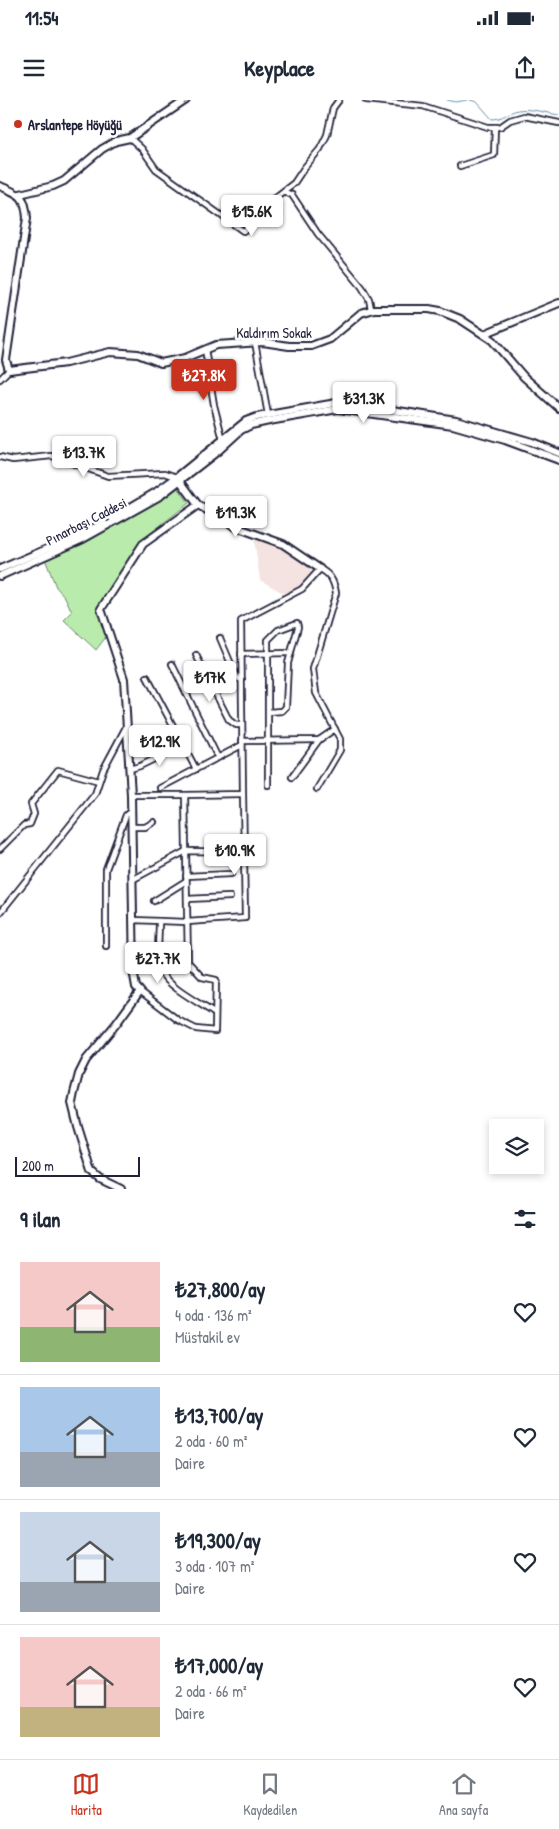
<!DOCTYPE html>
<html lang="tr">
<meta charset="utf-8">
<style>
body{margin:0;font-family:"Patrick Hand",sans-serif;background:#f6f6f7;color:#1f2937;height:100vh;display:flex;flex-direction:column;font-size:19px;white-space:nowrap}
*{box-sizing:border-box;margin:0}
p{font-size:16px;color:#747a83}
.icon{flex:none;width:28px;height:28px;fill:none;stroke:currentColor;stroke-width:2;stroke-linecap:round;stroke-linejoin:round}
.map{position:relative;height:1089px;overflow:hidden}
.sheet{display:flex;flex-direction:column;background:#fff;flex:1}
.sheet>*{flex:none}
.fabs{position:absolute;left:489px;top:1019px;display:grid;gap:10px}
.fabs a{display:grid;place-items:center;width:55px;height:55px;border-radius:0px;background:#fff;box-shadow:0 2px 8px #0003;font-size:25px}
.scale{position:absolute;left:15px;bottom:12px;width:125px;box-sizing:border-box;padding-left:5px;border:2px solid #22223b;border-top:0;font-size:14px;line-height:18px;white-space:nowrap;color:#22223b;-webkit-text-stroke:4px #fff;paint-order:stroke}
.price{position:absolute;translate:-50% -42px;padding:0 11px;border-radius:5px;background:#fff;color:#222;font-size:16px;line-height:32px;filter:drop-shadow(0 1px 2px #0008)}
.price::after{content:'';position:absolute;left:50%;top:30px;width:15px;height:11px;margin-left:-8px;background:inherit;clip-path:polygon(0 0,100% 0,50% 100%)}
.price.on{background:#c8321e;color:#fff}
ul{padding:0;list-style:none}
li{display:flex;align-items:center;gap:15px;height:125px;padding:0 20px}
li+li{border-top:1px solid #e0e1e3}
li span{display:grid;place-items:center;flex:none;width:140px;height:100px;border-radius:0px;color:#555}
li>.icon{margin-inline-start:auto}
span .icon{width:60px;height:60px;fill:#fffc;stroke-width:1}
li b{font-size:21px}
h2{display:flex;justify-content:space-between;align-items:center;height:60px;padding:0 20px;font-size:21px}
.status{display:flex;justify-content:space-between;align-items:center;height:35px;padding:0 25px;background:#fff;direction:ltr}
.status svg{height:14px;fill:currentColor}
header{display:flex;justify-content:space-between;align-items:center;height:65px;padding:0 20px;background:#fff;font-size:22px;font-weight:700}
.tab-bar{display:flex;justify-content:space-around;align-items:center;height:70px;border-top:1px solid #e0e1e3;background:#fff;font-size:14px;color:#747a83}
.tab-bar a{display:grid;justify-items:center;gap:2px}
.tab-bar .on{color:#c8321e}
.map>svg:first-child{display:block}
.built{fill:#f4e3e0}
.green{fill:#b9ecac;stroke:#6e8774}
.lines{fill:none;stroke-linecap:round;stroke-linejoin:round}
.stream{stroke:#668dab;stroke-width:1}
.street-casing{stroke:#22223b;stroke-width:8}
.secondary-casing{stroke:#22223b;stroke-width:10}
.street{stroke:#fff;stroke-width:4.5}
.secondary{stroke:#fff;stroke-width:6}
.poi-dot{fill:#c8321e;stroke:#fff;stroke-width:2}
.labels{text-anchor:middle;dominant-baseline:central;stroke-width:5;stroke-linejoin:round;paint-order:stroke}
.poi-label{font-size:14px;font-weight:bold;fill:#22223b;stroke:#fff;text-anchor:start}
.street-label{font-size:14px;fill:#22223b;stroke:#fff}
</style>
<div class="status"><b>11:54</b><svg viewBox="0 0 49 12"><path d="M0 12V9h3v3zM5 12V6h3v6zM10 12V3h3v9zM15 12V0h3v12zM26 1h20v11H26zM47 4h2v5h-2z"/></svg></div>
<header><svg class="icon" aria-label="menu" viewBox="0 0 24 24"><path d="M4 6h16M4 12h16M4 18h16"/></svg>Keyplace<svg class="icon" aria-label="share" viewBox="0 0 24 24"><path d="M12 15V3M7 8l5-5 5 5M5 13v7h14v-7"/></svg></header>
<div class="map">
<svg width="559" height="1089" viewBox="0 0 559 1089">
<rect width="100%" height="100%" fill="#fff"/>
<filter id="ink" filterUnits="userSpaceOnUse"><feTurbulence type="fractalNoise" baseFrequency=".02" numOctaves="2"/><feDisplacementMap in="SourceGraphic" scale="10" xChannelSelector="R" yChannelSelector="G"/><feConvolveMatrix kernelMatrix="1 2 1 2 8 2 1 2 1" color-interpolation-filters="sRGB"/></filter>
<g filter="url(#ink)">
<path class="built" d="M254 438 279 446 311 468 312 472 302 487 289 493H283L260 480Z"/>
<path class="green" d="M177 386 189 403 148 435 136 448 106 494 104 506 111 525 109 533 96 550 64 520 72 512 65 497 56 487 45 459 83 444 135 414Z"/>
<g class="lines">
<g class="stream">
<path d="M447 0 456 2 467 0"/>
<path d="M470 0 477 2 492 19C503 19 508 12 518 10 531 8 546 13 559 15"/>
</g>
<defs>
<g id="street">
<path d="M366 0 423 6 488 27H500L510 20 524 16 559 23"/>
<path d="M130 38 142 49 156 69 243 131 248 128 260 109 294 83 304 68 320 49 327 35 333 8 339 0"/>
<path d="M460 66 494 55 495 27"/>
<path d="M285 92 292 95 318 134 362 187 369 199 371 209"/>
<path d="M255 242 268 315"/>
<path d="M205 249 214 305 223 340"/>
<path d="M0 279 9 270"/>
<path d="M0 357 13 360 52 356 108 376 165 373 177 377"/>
<path d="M220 538 237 578 242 580"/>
<path d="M241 554 291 553"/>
<path d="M196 555 229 620 236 625H242"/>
<path d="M172 564 218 658"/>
<path d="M147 577 196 669"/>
<path d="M268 612 282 611 286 607 288 563 298 527 297 523 278 530 268 540V685"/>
<path d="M242 641 319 640 335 629"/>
<path d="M130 669 140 666 183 645"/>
<path d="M292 677 319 640"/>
<path d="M160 688 242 645"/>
<path d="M131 695H185"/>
<path d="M132 727H145L154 722"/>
<path d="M0 749 24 725 30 724 34 714 31 704 58 670 99 681"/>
<path d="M186 776 231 774"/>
<path d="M132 780 186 751 244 752"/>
<path d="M187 799 230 797"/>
<path d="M154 801 186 781"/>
<path d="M0 813 95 694 103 670 126 627"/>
<path d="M133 820 187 822 245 818 243 694"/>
<path d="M159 821C159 837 156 858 162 873 169 888 202 904 215 914"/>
<path d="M106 846V769L126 715 131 711"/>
<path d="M140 891 178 920 196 929 215 931 216 880 202 877 188 862 185 695 243 694 241 521 302 489 320 469C330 474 334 481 336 493L313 569 316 593 340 639V650L317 689"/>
</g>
<g id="secondary">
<path d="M0 86C20 95 25 94 27 118L6 260 9 270 66 263 110 252 138 254 161 263 185 258 216 245 263 242 289 246H311L330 239 361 213 374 209H429L440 211 460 219 492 240 524 277 559 308"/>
<path d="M20 94 53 86 64 81 102 49 116 41 130 38 186 0"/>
<path d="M484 234 559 203"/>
<path d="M178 378 198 405 236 427 283 444 320 469"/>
<path d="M112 418 156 392 177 377 246 321 257 317 336 303H347L456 320 532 342 559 353"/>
<path d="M0 469 75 437 104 423"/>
<path d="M0 476 83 439 160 396 218 351 241 330 251 325 269 321 338 309 453 325 505 340 559 360"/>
<path d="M121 1089 100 1079 92 1072 78 1027 72 1003 74 993 79 974 86 960 116 924 140 891 136 887 134 876 131 695 124 579 101 509 143 444 198 405"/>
</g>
</defs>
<use href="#street" class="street-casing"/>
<use href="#secondary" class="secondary-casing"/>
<use href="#street" class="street"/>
<use href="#secondary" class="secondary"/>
</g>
</g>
<circle class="poi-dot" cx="18" cy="24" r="5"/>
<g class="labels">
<g class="poi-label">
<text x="28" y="24">Arslantepe Höyüğü</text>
</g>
<g class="street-label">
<text x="274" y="232">Kaldırım Sokak</text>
<text transform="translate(86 421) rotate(-27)">Pınarbaşı Caddesi</text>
</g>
</g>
</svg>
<div class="fabs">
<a><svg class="icon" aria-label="layers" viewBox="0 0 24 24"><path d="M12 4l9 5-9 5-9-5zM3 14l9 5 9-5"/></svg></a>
</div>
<div class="scale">200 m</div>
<b class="price" style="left:252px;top:137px">₺15.6K</b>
<b class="price on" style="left:204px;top:301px">₺27.8K</b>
<b class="price" style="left:364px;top:324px">₺31.3K</b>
<b class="price" style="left:84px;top:378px">₺13.7K</b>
<b class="price" style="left:236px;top:438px">₺19.3K</b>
<b class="price" style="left:210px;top:603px">₺17K</b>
<b class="price" style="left:160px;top:667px">₺12.9K</b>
<b class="price" style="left:235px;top:776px">₺10.9K</b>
<b class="price" style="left:158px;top:884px">₺27.7K</b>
</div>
<section class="sheet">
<h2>9 ilan<svg class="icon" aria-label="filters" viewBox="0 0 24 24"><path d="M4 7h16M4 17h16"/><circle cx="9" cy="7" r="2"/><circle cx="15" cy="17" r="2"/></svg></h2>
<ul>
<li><span style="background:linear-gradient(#f6c9c9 65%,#8fb573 0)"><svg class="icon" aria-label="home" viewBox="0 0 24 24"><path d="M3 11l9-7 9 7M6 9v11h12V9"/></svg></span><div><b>₺27,800/ay</b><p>4 oda · 136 m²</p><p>Müstakil ev</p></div><svg class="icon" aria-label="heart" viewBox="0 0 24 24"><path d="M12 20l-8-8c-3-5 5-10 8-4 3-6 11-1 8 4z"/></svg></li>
<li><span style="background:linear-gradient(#a9c7e8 65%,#9aa5b1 0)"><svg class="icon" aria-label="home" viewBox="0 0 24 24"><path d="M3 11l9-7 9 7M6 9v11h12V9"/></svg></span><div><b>₺13,700/ay</b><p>2 oda · 60 m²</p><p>Daire</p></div><svg class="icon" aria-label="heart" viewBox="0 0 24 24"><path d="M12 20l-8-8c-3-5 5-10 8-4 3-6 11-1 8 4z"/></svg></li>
<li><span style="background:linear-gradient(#c9d6e8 70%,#9aa5b1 0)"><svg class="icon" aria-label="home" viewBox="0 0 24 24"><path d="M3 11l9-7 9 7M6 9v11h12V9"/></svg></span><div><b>₺19,300/ay</b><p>3 oda · 107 m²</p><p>Daire</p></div><svg class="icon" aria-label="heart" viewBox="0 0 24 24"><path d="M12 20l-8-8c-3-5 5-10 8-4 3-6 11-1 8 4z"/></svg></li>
<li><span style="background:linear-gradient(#f6c9c9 70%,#c2b280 0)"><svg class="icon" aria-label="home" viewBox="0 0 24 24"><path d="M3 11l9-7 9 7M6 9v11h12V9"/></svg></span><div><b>₺17,000/ay</b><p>2 oda · 66 m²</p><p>Daire</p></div><svg class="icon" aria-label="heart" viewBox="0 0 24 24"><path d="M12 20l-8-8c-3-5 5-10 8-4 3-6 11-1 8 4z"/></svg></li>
</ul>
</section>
<nav class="tab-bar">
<a class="on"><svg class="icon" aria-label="map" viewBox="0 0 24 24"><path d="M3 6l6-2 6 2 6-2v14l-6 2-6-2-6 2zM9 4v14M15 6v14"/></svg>Harita</a>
<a><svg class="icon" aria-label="saved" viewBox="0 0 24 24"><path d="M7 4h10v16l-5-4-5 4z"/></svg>Kaydedilen</a>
<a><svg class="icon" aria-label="home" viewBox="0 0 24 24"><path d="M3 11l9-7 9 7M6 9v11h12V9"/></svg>Ana sayfa</a>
</nav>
